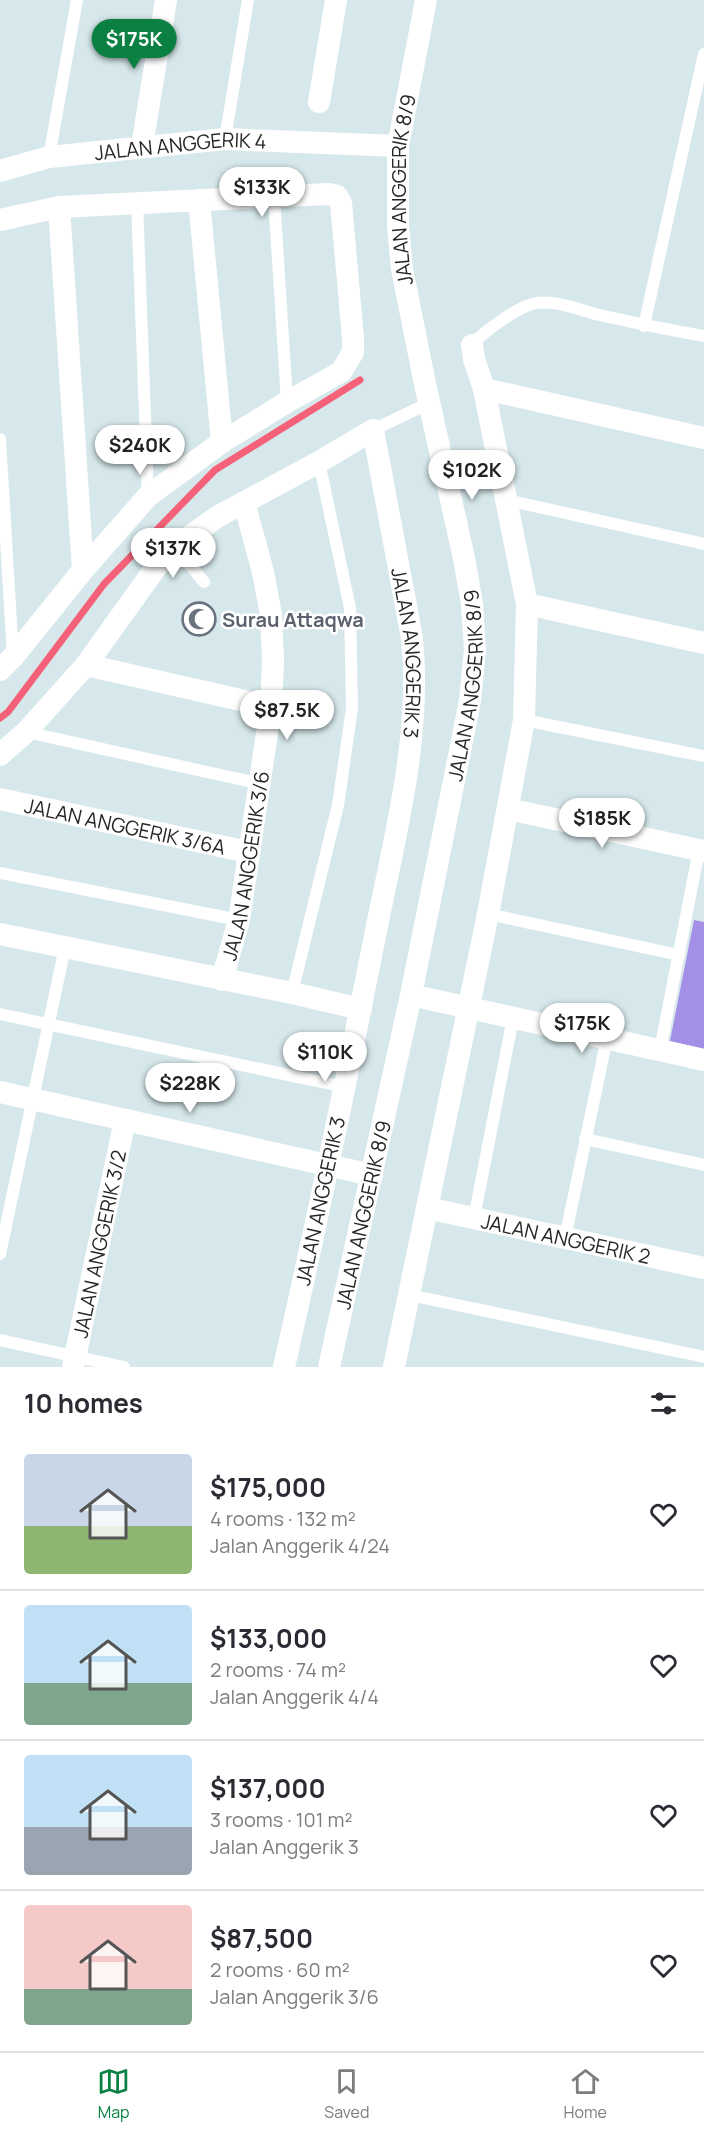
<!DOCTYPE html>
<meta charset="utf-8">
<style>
body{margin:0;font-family:Manrope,sans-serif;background:#f7f7f7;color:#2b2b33;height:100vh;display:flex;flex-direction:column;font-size:22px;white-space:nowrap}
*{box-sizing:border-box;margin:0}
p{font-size:20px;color:#7c7c81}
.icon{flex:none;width:33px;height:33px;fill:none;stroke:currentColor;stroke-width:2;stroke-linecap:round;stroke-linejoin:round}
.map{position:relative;height:1367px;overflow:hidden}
.side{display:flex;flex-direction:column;background:#fff;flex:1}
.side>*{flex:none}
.price{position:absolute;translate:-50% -51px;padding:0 14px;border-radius:21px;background:#fff;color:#222;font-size:20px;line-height:39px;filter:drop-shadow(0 2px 3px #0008)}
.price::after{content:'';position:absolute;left:50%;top:36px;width:18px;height:14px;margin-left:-9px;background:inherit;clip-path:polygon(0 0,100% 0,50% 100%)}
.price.current{background:#0b8043;color:#fff}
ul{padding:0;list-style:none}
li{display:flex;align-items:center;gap:18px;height:150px;padding:0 24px}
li+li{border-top:2px solid #e1e1e2}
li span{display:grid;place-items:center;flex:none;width:168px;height:120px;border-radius:6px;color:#555}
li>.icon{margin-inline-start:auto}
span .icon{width:72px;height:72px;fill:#fffc;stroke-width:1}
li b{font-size:26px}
h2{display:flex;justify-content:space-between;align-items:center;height:72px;padding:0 24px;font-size:26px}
.menu{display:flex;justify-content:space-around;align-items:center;height:84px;border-top:2px solid #e1e1e2;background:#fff;font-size:16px;color:#7c7c81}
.menu a{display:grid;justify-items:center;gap:3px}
.menu .current{color:#0b8043}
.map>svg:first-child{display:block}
.green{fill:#a38fe6}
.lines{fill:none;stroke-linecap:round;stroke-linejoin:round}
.stream{stroke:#f56178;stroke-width:7}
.lane{stroke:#fff;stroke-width:12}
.street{stroke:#fff;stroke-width:22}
.labels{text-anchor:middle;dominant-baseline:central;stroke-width:5;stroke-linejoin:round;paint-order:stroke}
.street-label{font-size:20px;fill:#272727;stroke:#fff}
.worship-label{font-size:20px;font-weight:bold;fill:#5b616d;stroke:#fff;text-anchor:start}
</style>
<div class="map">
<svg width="704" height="1367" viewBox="0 0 704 1367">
<rect width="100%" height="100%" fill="#d6e8eb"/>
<path class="green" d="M694 920 704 922V1049L670 1041Z"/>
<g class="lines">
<path class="stream" d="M0 718 8 712 104 584 215 470 360 380"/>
<g class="lane">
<path d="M225 139 248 0"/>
<path d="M49 157 77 0"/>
<path d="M274 197 287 402"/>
<path d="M137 202 148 496"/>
<path d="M644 326 704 54"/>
<path d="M472 345C483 332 520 305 537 303 557 300 582 311 600 315 635 323 669 330 704 336"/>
<path d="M373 430 429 403"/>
<path d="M0 439 13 656"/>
<path d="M507 500 704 544"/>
<path d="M175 547 204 582"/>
<path d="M524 720 704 756"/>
<path d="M26 732 261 784"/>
<path d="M0 873 239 920"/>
<path d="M488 914 679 955"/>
<path d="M292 993 338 805 352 708 350 608 319 462"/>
<path d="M0 1014 345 1087"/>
<path d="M660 1050 699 850"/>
<path d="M585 1139 704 1165"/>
<path d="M474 1218 513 1018"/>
<path d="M565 1238 607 1038"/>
<path d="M0 1254 65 947"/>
<path d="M410 1295 704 1357"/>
<path d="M0 1340 124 1367"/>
</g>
<g class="street">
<path d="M319 102 336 0"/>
<path d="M142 146 166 0"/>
<path id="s1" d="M0 171 49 157 225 139 398 146"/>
<path d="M199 200 222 442"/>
<path d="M59 207 83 570"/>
<path d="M0 220 59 207 329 194 337 196 341 203 353 338V352L341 372 287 402 222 442 148 496 83 570 13 657 0 670"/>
<path d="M484 389 704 438"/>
<path d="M527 604 704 643"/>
<path d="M86 665 271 707"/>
<path id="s2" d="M0 755 26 732 86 665 157 566 175 547 217 517 319 462 373 430 412 638C422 736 395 835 376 931 347 1077 317 1222 284 1367"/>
<path id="s3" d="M0 799 248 852"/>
<path d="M508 809 704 851"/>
<path d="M0 934 292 993 361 1009"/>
<path id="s4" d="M222 980 239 920 271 707 273 660 271 615 263 572 244 502"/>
<path d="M411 995 704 1060"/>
<path d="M0 1092 372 1175"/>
<path id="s5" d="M427 1208 704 1268"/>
<path id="s6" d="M73 1367 125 1120"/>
<path id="s7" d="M329 1367 411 995 470 701 475 650 472 604 464 558 425 384 402 269 398 225V146L426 0"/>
<path d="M394 1367 488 914 524 720 527 604 484 389 474 359 472 345"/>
</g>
</g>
<defs>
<symbol id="mosque-ring" viewBox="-11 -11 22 22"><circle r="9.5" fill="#fff" stroke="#6b7280" stroke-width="1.5"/><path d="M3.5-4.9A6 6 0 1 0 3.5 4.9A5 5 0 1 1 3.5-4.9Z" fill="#6b7280"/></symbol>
</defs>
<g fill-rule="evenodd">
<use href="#mosque-ring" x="180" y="600" width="38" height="38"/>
</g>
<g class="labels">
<g class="street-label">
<text stroke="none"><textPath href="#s1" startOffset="183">JALAN ANGGERIK 4</textPath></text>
<text stroke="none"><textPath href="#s7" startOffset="1200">JALAN ANGGERIK 8/9</textPath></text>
<text stroke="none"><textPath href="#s2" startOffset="729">JALAN ANGGERIK 3</textPath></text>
<text stroke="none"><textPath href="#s7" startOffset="696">JALAN ANGGERIK 8/9</textPath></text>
<text stroke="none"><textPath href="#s3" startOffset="128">JALAN ANGGERIK 3/6A</textPath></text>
<text stroke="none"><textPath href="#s4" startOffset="117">JALAN ANGGERIK 3/6</textPath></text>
<text transform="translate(320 1201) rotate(-78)">JALAN ANGGERIK 3</text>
<text stroke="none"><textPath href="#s7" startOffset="156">JALAN ANGGERIK 8/9</textPath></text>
<text stroke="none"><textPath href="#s5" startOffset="142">JALAN ANGGERIK 2</textPath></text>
<text stroke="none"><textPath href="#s6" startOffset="126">JALAN ANGGERIK 3/2</textPath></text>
</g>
<g class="worship-label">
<text x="222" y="619">Surau Attaqwa</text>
</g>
</g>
</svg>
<b class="price current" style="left:134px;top:70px">$175K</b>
<b class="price" style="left:262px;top:218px">$133K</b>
<b class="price" style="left:140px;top:476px">$240K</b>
<b class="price" style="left:472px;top:501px">$102K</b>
<b class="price" style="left:173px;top:579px">$137K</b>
<b class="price" style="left:287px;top:741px">$87.5K</b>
<b class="price" style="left:602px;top:849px">$185K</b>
<b class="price" style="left:582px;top:1054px">$175K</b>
<b class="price" style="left:325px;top:1083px">$110K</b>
<b class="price" style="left:190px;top:1114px">$228K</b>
</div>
<section class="side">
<h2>10 homes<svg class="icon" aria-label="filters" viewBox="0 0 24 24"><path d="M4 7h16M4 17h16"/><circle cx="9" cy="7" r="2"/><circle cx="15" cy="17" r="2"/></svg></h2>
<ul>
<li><span style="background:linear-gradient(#c9d6e8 60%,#8fb573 0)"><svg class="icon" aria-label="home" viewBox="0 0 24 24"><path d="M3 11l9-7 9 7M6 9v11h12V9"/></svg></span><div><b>$175,000</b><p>4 rooms · 132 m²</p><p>Jalan Anggerik 4/24</p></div><svg class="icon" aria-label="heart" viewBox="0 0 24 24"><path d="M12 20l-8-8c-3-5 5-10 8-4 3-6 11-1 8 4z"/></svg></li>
<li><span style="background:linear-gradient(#bfe0f5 65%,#7fa58c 0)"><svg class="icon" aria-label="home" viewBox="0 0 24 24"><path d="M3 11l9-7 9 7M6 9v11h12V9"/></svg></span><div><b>$133,000</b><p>2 rooms · 74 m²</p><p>Jalan Anggerik 4/4</p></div><svg class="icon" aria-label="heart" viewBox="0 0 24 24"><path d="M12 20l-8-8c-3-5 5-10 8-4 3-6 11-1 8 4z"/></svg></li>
<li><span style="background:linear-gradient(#bfe0f5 60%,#9aa5b1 0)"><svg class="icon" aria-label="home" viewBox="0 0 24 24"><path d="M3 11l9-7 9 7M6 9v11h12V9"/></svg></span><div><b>$137,000</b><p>3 rooms · 101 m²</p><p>Jalan Anggerik 3</p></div><svg class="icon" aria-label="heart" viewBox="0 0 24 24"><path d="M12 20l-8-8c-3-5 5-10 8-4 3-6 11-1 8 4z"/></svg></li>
<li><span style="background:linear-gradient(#f6c9c9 70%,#7fa58c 0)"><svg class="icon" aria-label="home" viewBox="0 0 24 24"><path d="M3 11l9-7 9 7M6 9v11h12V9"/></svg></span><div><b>$87,500</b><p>2 rooms · 60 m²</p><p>Jalan Anggerik 3/6</p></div><svg class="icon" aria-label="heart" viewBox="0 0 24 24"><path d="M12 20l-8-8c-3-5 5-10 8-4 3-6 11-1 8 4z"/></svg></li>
</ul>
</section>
<nav class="menu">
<a class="current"><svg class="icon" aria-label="map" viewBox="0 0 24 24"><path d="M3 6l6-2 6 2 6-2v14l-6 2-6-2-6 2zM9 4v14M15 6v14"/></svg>Map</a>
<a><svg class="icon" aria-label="saved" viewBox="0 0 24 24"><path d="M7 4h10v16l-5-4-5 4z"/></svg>Saved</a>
<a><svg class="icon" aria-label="home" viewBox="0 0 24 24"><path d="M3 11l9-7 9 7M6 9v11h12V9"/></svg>Home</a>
</nav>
